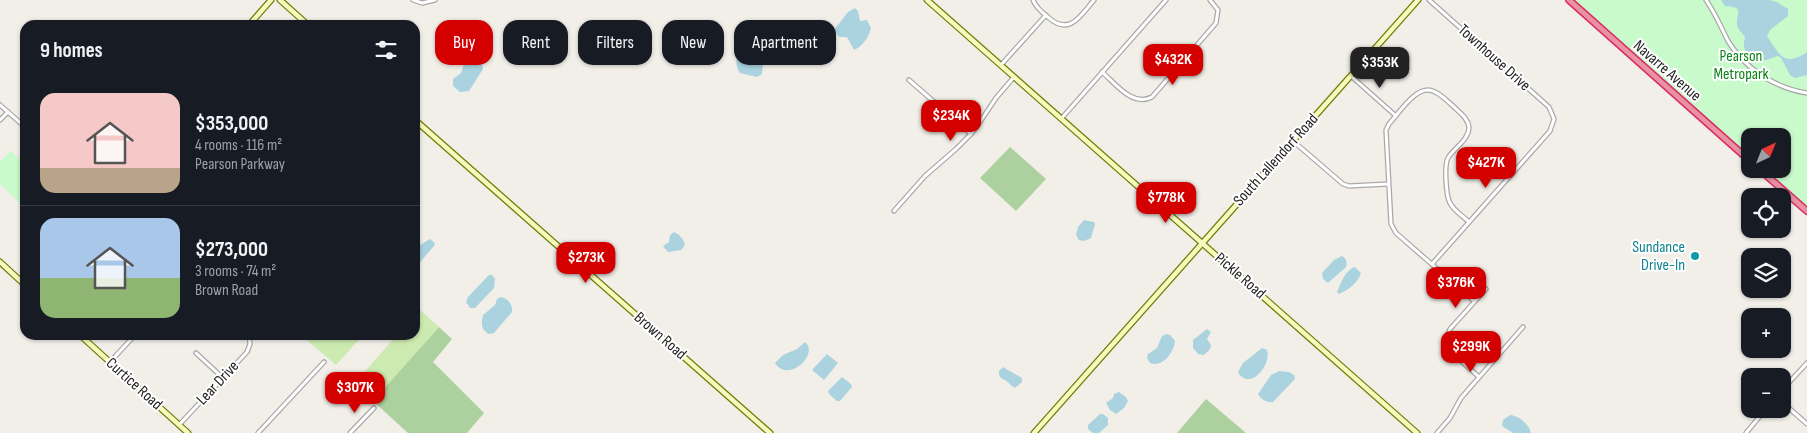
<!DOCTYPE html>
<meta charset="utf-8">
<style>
body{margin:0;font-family:"Sofia Sans Condensed",sans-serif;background:#20242c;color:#f1f3f6;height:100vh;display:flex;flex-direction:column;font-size:19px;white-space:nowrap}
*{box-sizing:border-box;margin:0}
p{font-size:16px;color:#9ea1a6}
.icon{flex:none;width:28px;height:28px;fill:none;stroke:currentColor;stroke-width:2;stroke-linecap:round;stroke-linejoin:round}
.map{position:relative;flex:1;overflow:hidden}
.details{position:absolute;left:20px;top:20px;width:400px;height:320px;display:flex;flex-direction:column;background:#171b24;border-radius:15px;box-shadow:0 1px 4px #0004}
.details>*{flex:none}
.top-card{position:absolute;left:435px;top:20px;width:475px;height:45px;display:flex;gap:10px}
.needle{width:32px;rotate:43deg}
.tools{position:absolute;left:1741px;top:128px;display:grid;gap:10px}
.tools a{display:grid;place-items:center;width:50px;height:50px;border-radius:10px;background:#171b24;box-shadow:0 1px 4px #0004;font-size:25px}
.price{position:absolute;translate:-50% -42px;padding:0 11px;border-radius:10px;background:#d40000;color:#fff;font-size:16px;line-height:32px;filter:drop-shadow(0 1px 2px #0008)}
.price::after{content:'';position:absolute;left:50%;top:30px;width:15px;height:11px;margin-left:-8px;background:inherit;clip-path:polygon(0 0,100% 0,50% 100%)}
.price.on{background:#222;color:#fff}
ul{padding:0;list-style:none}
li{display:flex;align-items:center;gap:15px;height:125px;padding:0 20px}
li+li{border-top:1px solid #363941}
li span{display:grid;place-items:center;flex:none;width:140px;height:100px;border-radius:15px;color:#555}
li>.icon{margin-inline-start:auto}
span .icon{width:60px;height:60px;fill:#fffc;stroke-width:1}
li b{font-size:21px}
h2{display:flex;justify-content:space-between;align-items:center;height:60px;padding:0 20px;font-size:21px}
.chip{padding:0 18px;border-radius:15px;background:#171b24;box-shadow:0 1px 4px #0004;font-size:18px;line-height:45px}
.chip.on{background:#d40000;color:#fff}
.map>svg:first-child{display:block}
.grass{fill:#cdebb0}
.forest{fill:#add19e}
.park{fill:#c8facc}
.water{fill:#aad3df}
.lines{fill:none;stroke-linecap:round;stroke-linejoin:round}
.street-casing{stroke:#a9a9a9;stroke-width:5.5}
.secondary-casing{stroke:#707d05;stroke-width:7}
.highway-casing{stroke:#dc2a67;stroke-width:8}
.street{stroke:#fff;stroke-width:3}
.secondary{stroke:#f7fabf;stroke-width:4.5}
.highway{stroke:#e892a2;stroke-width:5}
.culture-dot{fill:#0f9aa8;stroke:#fff;stroke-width:2}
.labels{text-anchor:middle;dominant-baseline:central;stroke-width:4;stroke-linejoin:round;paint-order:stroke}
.park-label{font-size:16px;fill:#0c8416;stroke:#fff}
.street-label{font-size:16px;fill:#222;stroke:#fff}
.culture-label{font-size:16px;fill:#0d838f;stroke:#fff;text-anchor:end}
</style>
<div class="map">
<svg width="1807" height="433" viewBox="0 0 1807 433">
<rect width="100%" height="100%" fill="#f2efe9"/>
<g class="grass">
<path d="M420 310 439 327 373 401 354 384 397 335H415V315Z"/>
<path d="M301 335H363L336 365Z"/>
</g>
<g class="forest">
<path d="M1010 147 1046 179 1016 211 980 178Z"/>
<path d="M439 327 452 339 433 362 484 413 467 433H408L373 401Z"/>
<path d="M1206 399 1246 433H1177Z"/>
</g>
<g class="park">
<path d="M1569 0H1807V211L1759 169H1782V136H1750V160Z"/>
<path d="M11 151 25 164V208L0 184V162Z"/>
</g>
<g class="water">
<path d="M1721 0H1770L1777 2 1788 9V16L1770 30 1767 36C1779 54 1784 68 1807 52V75L1795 78 1790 75 1781 58 1778 56 1760 62C1748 58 1741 50 1745 38 1744 34 1740 32 1738 28 1733 16 1748 7 1725 6Z"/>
<path d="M855 8 858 11 860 21 867 20 871 28C869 37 862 47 854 50L847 37H839L834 30 848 12Z"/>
<path d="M752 42H760L767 51 763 62 762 74 757 77 740 73C731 60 740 48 752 42Z"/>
<path d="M470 57C477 56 482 61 483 69L469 91 460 92 453 86V79L461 73 464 64Z"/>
<path d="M1084 220 1094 222 1095 224 1091 238 1084 241 1079 240 1076 235 1078 227Z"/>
<path d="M674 232C679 234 684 239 685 245L681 250 668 252 663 246 669 242 670 235Z"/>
<path d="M430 239 435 243 434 246 415 268V248Z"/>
<path d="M1342 256C1347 259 1347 262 1346 267L1328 283 1323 279 1322 273 1334 260Z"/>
<path d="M1355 267 1361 273C1358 283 1348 290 1339 294L1337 292C1341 283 1345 270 1355 267Z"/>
<path d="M489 275H492L495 279 494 288 475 308H470L466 302 468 297Z"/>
<path d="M501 297C508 299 513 304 512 312L494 333 489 334C481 330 481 324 483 315L495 305 497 299Z"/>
<path d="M1207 329 1211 332 1207 339 1211 345 1210 349 1204 355 1198 354 1193 348V340Z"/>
<path d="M1167 334 1170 335 1175 341C1174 352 1163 368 1150 363L1147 358 1148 354 1157 348 1162 336Z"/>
<path d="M805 342C820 354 788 384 775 363L783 355 797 349Z"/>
<path d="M1262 348 1267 350C1272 365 1249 392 1238 372L1243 363Z"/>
<path d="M827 354 838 363 824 380 812 370Z"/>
<path d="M1003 367 1022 378V382L1015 388C1012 387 1011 385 1009 383 1005 378 998 380 999 371Z"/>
<path d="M1279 371 1289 372 1294 375 1295 379 1273 402C1266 403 1261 399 1258 394L1271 375Z"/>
<path d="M842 377 851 384 852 387 840 401H837L829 394 828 391Z"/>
<path d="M1119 392 1126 397 1128 401 1124 408 1116 414 1110 410 1106 403 1113 398 1114 394Z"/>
<path d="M1100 414H1103L1108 418V425L1099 433H1093L1088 429V425Z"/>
<path d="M1510 415C1519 416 1529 424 1531 433H1513L1502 426 1503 420Z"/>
</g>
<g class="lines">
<defs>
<g id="street">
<path d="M413 0 422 3 435 0"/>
<path d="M1033 0C1036 8 1043 13 1049 18 1070 36 1081 15 1094 0"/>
<path d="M1429 0 1549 107 1554 119 1550 131 1432 264"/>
<path d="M1706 0C1715 13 1721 27 1728 41 1745 69 1775 88 1807 93"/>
<path d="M1001 65 1046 15"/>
<path d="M1102 72C1116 84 1132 107 1152 97L1216 23 1218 10 1210 0"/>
<path d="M1351 76 1396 116"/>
<path d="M909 80 971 134"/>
<path d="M0 105 25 127"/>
<path d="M1061 119 1166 0"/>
<path d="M0 120 8 112"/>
<path d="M1293 141 1343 184 1349 186 1388 184"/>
<path d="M894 211 925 176 956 149 971 134 982 119 996 98 1014 77"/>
<path d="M1469 222C1463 216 1454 211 1450 203 1446 196 1444 165 1448 158 1454 148 1469 140 1469 127 1468 118 1459 112 1453 106 1448 102 1442 95 1435 92 1418 82 1399 113 1389 124L1386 130 1391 224 1396 233 1474 301"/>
<path d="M196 353 223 378"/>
<path d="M110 362 135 335"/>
<path d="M1479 377 1450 351 1446 339 1450 329 1486 289"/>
<path d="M1782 390 1807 363"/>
<path d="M1782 402 1807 424"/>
<path d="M179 425 247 352 250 344 249 335"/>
<path d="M258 433 324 362"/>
<path d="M350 433 374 408"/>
<path d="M1437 433 1450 418 1461 398 1523 327"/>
<path d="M1746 433 1766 409"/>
</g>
<g id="secondary">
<path d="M280 0 308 25"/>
<path d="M927 0 1417 433"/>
<path d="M249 25 271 0"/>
<path d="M415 120 770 433"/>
<path d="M0 262 25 285"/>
<path d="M80 335 188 433"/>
<path d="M1034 433 1418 0"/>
</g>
<g id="highway">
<path d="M1569 0 1750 161"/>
<path d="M1759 169 1807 211"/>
</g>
</defs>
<use href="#street" class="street-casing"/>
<use href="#secondary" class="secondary-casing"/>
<use href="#highway" class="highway-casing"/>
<use href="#street" class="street"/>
<use href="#secondary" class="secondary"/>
<use href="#highway" class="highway"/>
</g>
<circle class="culture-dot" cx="1695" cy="256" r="5"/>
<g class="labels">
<g class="park-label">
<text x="1741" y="56">Pearson<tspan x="1741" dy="18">Metropark</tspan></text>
</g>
<g class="street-label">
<text transform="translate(1494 58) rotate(42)">Townhouse Drive</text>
<text transform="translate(1667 71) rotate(41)">Navarre Avenue</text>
<text transform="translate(1276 160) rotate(-48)">South Lallendorf Road</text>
<text transform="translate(1240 276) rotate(41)">Pickle Road</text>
<text transform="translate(660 336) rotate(41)">Brown Road</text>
<text transform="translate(218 383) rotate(-47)">Lear Drive</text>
<text transform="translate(134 384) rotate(42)">Curtice Road</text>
</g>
<g class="culture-label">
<text x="1685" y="247">Sundance<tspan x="1685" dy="18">Drive-In</tspan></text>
</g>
</g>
</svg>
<div class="tools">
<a><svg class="needle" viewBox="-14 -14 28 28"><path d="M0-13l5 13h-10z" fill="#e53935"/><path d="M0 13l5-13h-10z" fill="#9ea1a6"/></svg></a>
<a><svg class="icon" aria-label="locate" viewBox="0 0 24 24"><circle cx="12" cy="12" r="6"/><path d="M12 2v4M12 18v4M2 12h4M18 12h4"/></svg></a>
<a><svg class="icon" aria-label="layers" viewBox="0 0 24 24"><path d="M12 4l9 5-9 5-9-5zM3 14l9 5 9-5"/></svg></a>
<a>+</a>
<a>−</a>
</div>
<b class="price" style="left:1173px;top:86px">$432K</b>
<b class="price on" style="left:1380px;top:89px">$353K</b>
<b class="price" style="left:951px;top:142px">$234K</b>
<b class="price" style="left:1486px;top:189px">$427K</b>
<b class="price" style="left:1166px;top:224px">$778K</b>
<b class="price" style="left:586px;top:284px">$273K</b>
<b class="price" style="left:1456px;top:309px">$376K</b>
<b class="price" style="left:1471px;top:373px">$299K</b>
<b class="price" style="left:355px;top:414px">$307K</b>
<div class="top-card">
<a class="chip on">Buy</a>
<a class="chip">Rent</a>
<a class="chip">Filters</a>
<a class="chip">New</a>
<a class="chip">Apartment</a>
</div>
<section class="details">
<h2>9 homes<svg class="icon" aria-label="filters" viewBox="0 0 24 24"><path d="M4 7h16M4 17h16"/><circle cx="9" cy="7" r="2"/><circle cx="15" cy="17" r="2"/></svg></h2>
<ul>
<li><span style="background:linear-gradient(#f6c9c9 75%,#b9a48a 0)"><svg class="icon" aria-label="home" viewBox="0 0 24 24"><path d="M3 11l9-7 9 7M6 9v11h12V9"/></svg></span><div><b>$353,000</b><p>4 rooms · 116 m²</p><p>Pearson Parkway</p></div></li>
<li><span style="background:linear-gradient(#a9c7e8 60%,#8fb573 0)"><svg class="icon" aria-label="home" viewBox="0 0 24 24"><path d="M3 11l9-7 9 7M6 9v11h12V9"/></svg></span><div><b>$273,000</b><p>3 rooms · 74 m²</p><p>Brown Road</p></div></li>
</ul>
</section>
</div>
